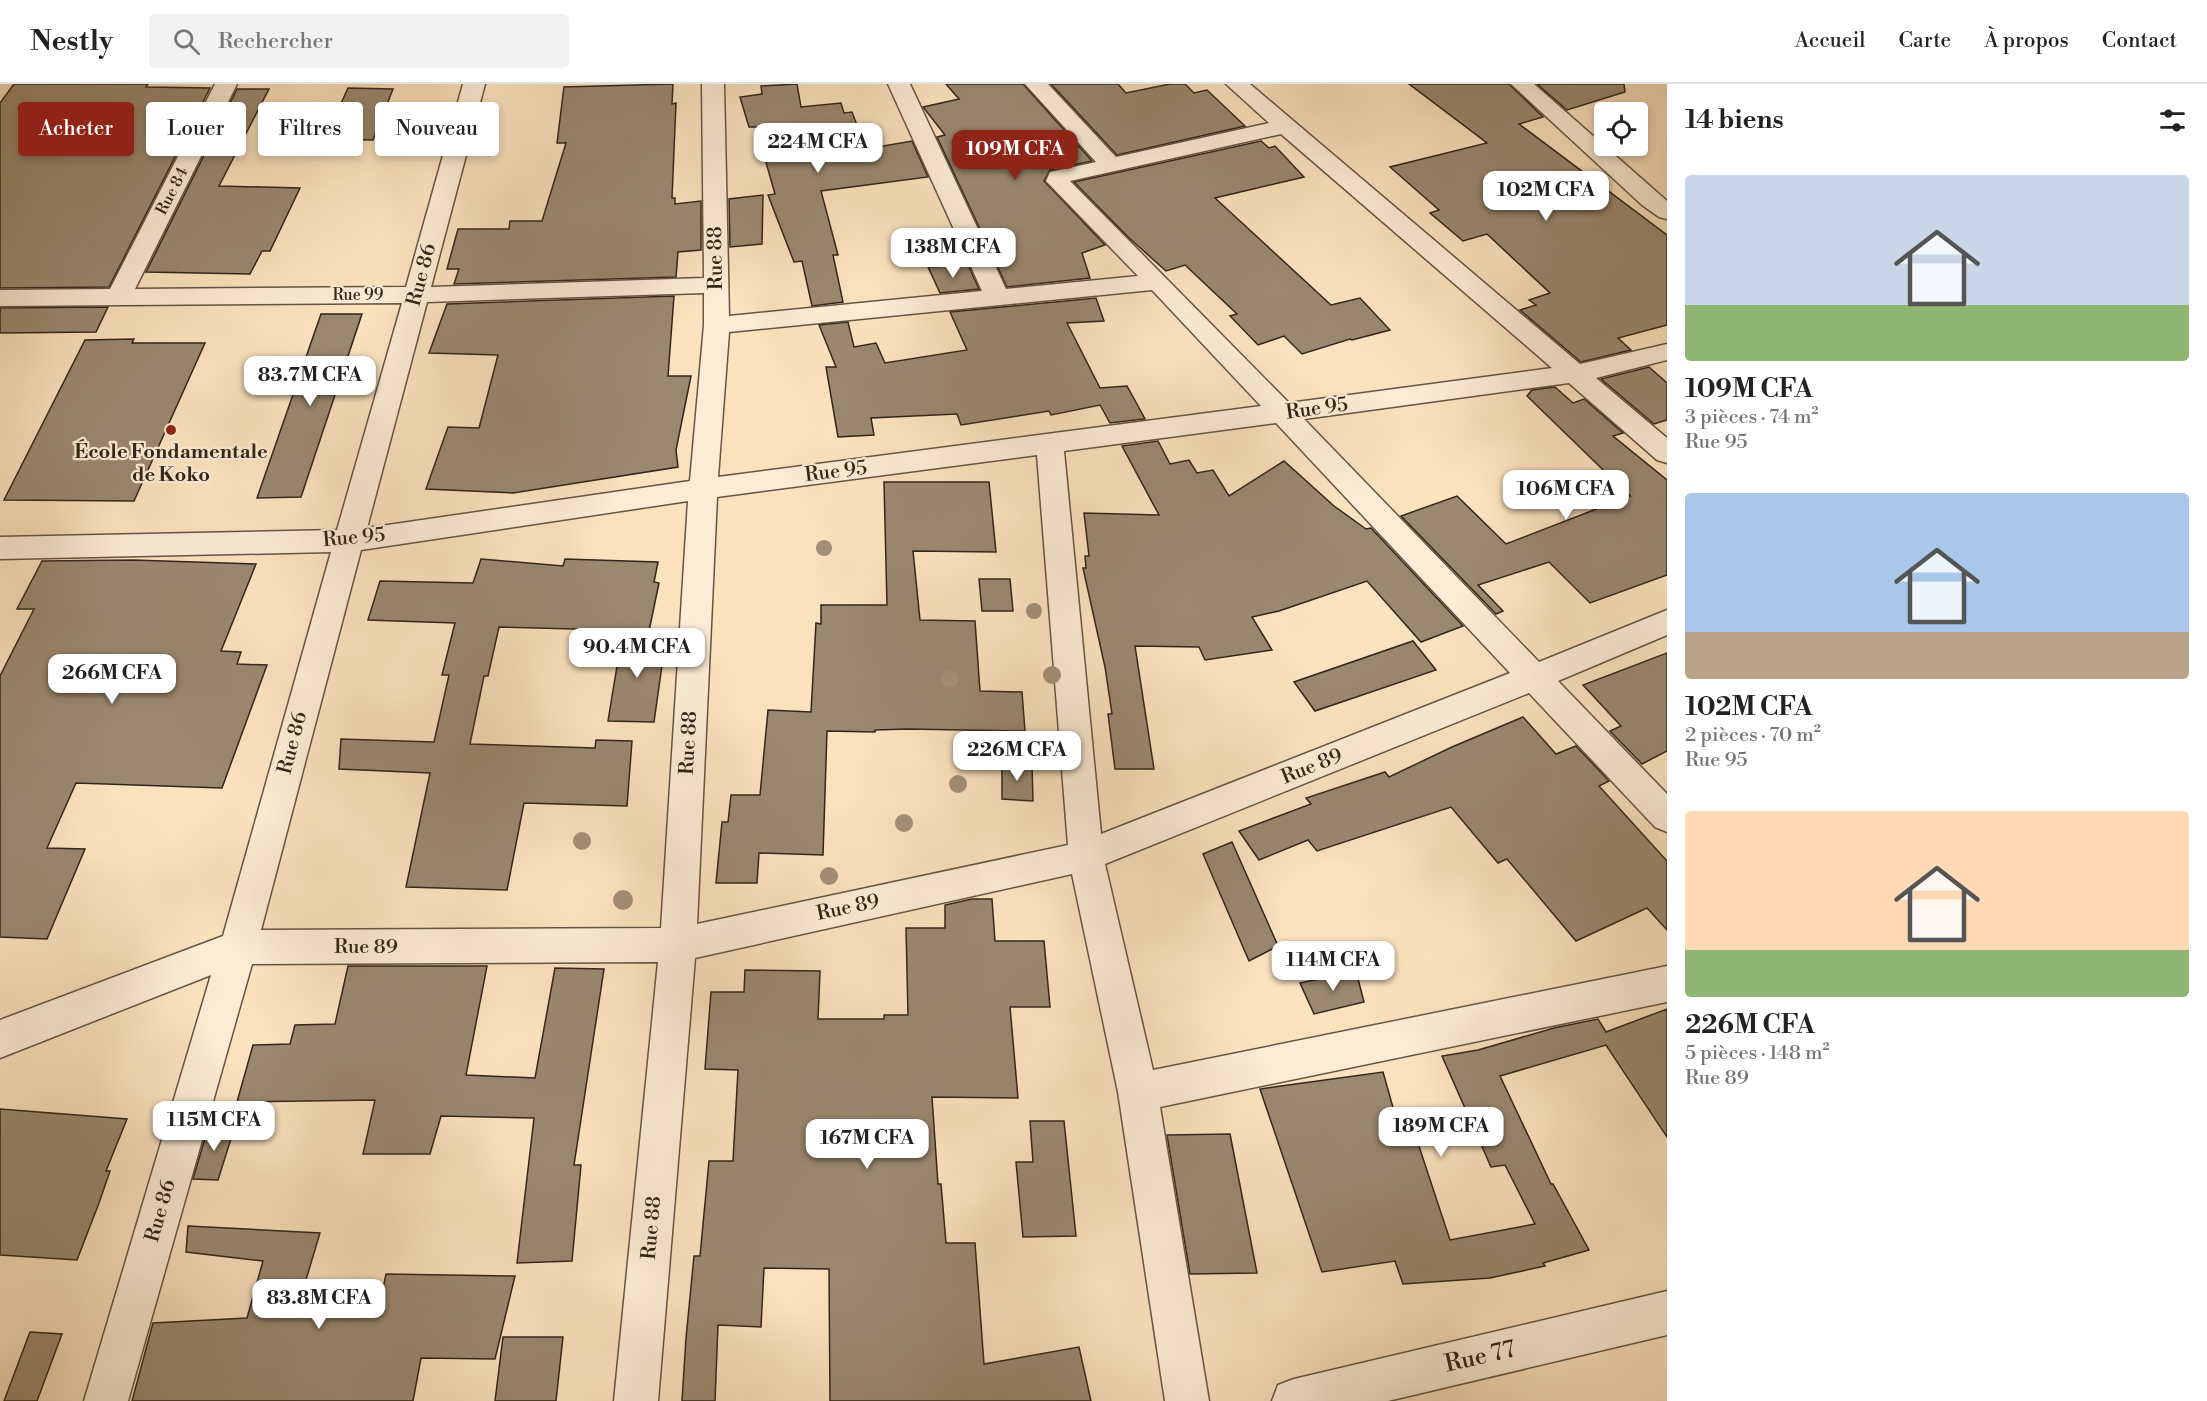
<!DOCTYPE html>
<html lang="fr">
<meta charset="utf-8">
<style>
body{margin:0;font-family:"Libre Bodoni",serif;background:#f2f2f2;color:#222;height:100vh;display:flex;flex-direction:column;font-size:22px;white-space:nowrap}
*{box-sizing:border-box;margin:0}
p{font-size:20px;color:#767676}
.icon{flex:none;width:33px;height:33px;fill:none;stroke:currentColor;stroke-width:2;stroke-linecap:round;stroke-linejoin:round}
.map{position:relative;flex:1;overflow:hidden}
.drawer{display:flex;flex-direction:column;background:#fff;width:540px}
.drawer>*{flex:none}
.banner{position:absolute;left:18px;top:18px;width:570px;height:54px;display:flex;gap:12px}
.tools{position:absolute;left:1594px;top:18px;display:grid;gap:12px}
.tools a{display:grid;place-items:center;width:54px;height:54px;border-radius:6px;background:#fff;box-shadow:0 3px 9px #0003;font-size:30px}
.price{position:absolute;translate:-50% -51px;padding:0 14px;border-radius:12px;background:#fff;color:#222;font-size:20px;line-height:39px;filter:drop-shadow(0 2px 3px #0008)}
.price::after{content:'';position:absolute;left:50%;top:36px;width:18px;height:14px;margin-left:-9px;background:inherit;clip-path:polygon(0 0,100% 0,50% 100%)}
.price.selected{background:#8f2418;color:#fff}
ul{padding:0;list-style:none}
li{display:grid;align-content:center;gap:12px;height:318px;padding:0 18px}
li span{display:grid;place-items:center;height:186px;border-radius:6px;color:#555}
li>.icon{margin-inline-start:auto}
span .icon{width:108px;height:108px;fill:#fffc;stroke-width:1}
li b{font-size:26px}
h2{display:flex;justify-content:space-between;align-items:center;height:72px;padding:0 18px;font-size:26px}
.tag{padding:0 21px;border-radius:6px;background:#fff;box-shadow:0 3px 9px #0003;font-size:21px;line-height:54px}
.tag.selected{background:#8f2418;color:#fff}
header{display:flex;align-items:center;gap:36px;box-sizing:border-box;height:84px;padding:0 30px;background:#fff;border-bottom:2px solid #e0e0e0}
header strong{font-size:28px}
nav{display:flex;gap:33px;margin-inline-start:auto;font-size:21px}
.search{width:420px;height:54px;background:#f2f2f2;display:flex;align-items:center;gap:15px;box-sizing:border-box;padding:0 21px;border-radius:6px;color:#767676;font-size:22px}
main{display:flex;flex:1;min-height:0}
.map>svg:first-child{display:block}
.building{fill:#9a886f;stroke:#312619;stroke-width:1.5}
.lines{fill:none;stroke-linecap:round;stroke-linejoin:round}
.minor-casing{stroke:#645542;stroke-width:3}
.minor{fill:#fcecd5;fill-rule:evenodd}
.tree{fill:#a39077}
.poi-dot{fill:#8f2418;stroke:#fcecd5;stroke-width:2}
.labels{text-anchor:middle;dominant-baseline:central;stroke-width:4.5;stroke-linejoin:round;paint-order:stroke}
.far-street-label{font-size:16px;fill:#312619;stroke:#fcecd5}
.street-label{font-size:20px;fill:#312619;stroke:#fcecd5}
.poi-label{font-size:20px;font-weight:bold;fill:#312619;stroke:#fcecd5}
.near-street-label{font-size:24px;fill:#312619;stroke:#fcecd5}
</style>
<header>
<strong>Nestly</strong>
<div class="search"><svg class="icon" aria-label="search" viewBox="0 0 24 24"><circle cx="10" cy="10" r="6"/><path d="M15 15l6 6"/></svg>Rechercher</div>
<nav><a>Accueil</a><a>Carte</a><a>À propos</a><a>Contact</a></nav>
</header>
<main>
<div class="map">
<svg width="1667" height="1317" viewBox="0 0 1667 1317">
<rect width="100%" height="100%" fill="#fbe2bf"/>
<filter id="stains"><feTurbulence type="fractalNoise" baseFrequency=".00333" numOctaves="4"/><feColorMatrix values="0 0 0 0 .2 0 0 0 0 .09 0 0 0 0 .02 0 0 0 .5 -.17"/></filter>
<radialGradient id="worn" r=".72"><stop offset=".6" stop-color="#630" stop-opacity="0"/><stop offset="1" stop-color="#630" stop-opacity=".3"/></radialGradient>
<g class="building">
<path d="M14 0H148L146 3 210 4 109 203 0 204V19Z"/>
<path d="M673 0 672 20 676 19 672 114H675V120L701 117V166L678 168 676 193 454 200 459 185H447L458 145H509L510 137H542L566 59H557L564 3Z"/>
<path d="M797 0 801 23 841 19 844 29 852 28 866 65 912 57 928 93 821 107 838 171H833L843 218 812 222 802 177 794 178 768 111 775 110 756 43H749L740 13 762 10 761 2Z"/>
<path d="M946 0H1023L1092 77 1050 86 1044 97 1105 161 1082 169 1090 194 1007 203 937 53 945 51 923 23 959 15Z"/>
<path d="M1051 0H1118L1126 9 1170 0H1185L1194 9 1207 6 1245 42 1117 71Z"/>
<path d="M1409 0H1509L1543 33 1519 40 1667 151V241L1618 254 1631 266 1581 278 1520 226 1536 221 1529 216 1550 209 1487 150 1463 157 1430 129 1439 126 1390 83 1487 59Z"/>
<path d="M1537 0H1624L1625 8 1567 26Z"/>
<path d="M348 4 393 5 373 56 325 55Z"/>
<path d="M237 5H269L219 102 300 104 270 167H262L250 190 146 188Z"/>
<path d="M1261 57 1269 64 1275 62 1304 93 1215 114 1331 221 1360 214 1390 246 1352 256 1350 255 1302 270 1284 252 1258 261 1230 232 1237 230 1185 181 1166 187 1128 153 1074 98Z"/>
<path d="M763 111 762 160 730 163 729 115Z"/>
<path d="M968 181 979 205 940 209 928 183Z"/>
<path d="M674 212 668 292H691L676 366 678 383 513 409 426 405 448 343 479 344 498 271 429 269 447 220Z"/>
<path d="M1096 214 1104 237 1067 239 1100 304 1127 302 1145 335 1110 339 1100 321 1051 331 1049 327 961 341 957 330 871 334 874 351 838 353 826 283H836L819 241 848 238 854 263 876 259 885 279 967 266 950 228Z"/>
<path d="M108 223 96 248 0 249V224Z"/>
<path d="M321 230H362L301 413 257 414Z"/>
<path d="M134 255 132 259H205L134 417 4 416 85 256Z"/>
<path d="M1649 283 1667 299V336L1654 340 1601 295Z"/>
<path d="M1555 303 1573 319 1584 315 1623 349 1613 352 1667 396V491L1590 519 1549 478 1478 501 1503 527 1496 530 1401 432 1457 412 1506 460 1630 412 1527 312 1532 306Z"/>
<path d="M1158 357 1170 380 1189 376 1197 389 1213 386 1229 412 1284 377 1334 422 1366 445 1371 444 1463 542 1421 558 1367 497 1279 527 1252 533 1272 566 1205 576 1199 563 1135 562 1154 685H1115L1108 630H1112L1105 583 1083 484H1086L1085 472H1089L1084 429 1159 431 1122 362Z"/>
<path d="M884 398H989L996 468 913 467 920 536 975 537 980 607 1022 608 1025 647 908 645 875 646V648L827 647 823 771 759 769 757 799H716L722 738H728L731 711H760L768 626 811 628 816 539 821 540V521H887Z"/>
<path d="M481 475 563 482 565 475 658 478 654 498 659 499 649 547 499 543 488 592H484L470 660 595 664 596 656 632 657 627 722 524 719 507 806 406 803 430 689 339 685 341 655 434 658 449 591H442L455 539 368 536 380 497 473 499Z"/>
<path d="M133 476 256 480 221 567 241 568 237 580 267 581 222 704 76 699 47 764 85 765 47 855 0 853V592L34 525H17L42 477Z"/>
<path d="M979 495H1010L1013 527H982Z"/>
<path d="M622 552 666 553 654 638 608 637Z"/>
<path d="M1413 557 1436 586 1315 627 1294 598Z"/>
<path d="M1667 569V667L1642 680 1610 647 1621 642 1583 601Z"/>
<path d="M1523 633 1556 670 1576 662 1609 697 1599 702 1667 777V846L1647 824 1576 857 1507 775 1498 779 1451 723 1317 767 1308 756 1259 776 1239 747 1311 720 1306 714 1385 688 1389 693 1452 663Z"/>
<path d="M1002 678 1032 680 1033 717 1002 715Z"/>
<path d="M1232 758 1278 862 1249 877 1203 770Z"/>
<path d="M972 815H992L995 857H1044L1050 923H1010L1018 1014 932 1013 938 1100H941L946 1159H975L984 1280 1079 1263 1091 1317H830L829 1185 764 1184 761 1243 718 1241 715 1317H682L686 1254 694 1172H700L709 1077H733L738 986 705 985 711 908H744L745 886 820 887 818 935H884V931H908L906 844H945V821Z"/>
<path d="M348 882H487L466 991 535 994 555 884 604 885 574 1081H581L572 1177 517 1179 534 1034 441 1032 430 1070H363L375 1016 237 1018 253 961 290 960 295 941 335 940Z"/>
<path d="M1356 887 1364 918 1314 930 1300 899Z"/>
<path d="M1667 925V1053L1606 961 1500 992 1551 1100H1553L1589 1166 1543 1179 1545 1182 1490 1194 1403 1200 1395 1177 1322 1188 1260 1005 1383 988 1394 1027 1407 1026 1450 1156 1535 1140 1505 1081 1491 1083 1442 972 1478 966 1554 944 1598 935 1606 948Z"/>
<path d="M0 1025 127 1035 106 1087H110L99 1119 77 1176 0 1171Z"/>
<path d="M1030 1037H1064L1076 1152 1023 1153 1016 1078H1033Z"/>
<path d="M209 1041 235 1042 218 1096 193 1095Z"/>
<path d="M1230 1050 1257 1189 1190 1190 1167 1051Z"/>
<path d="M188 1142 320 1149 305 1199 384 1200 386 1190 515 1192 495 1275 421 1274 413 1317H132L153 1239 247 1234 263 1177 186 1168Z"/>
<path d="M30 1248 62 1250 37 1317H4Z"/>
<path d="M503 1253H563L556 1317H495Z"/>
</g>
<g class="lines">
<defs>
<g id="minor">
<path d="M215 0H237L135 205 406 203 463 0H485L431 203 704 194 702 0H724L729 232 982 207 888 0H910L1006 205 1138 192 1046 97 1050 88 1096 78 1025 0H1048L1116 73 1269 39 1226 0H1250L1580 280 1667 260V276L1596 294 1667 354V379L1657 376 1569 299 1304 335 1539 578 1667 526V551L1558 597 1667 710V748L1655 743 1529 609 1105 780 1153 986 1667 882V918L1160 1023 1209 1317H1165L1118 1008 1072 790 695 874 658 1317H614L658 878 252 880 128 1317H84L211 891 0 974V936L223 852 331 468 0 475V453L337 446 402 219 0 222V206L110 205ZM1281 50 1552 284 1289 319 1070 97ZM1152 206 1261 322 718 393 729 248ZM704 209V241L690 397 367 444 427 218ZM1276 339 1510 589 1101 750 1064 367ZM1037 371 1068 761 697 840 717 413ZM688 417 661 844 261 846 361 466Z"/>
<path d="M1511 0H1534L1667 117V135L1659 133 1642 121Z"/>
<path d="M1667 1207V1251L1388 1317H1272L1278 1301 1294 1295Z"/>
</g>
</defs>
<use href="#minor" class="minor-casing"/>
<use href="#minor" class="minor"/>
</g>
<g class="tree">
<circle cx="824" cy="464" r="8"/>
<circle cx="1034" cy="527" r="8"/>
<circle cx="1052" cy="591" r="9"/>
<circle cx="950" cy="595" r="9"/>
<circle cx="958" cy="700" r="9"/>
<circle cx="904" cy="739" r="9"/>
<circle cx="582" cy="757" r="9"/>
<circle cx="829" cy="792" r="9"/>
<circle cx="623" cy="816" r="10"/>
</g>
<circle class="poi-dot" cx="171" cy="346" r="6"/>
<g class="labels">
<g class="far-street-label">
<text transform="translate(172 107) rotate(-63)">Rue 84</text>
<text x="358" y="211">Rue 99</text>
</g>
<g class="street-label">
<text transform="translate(716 174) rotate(-91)">Rue 88</text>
<text transform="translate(422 191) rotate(-75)">Rue 86</text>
<text transform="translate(1317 325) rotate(-8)">Rue 95</text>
<text transform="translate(836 388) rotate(-7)">Rue 95</text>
<text transform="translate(354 454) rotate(-5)">Rue 95</text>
<text transform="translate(293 659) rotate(-75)">Rue 86</text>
<text transform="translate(689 659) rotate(-87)">Rue 88</text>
<text transform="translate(1312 683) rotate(-22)">Rue 89</text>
<text transform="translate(848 824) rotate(-12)">Rue 89</text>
<text x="366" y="863">Rue 89</text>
<text transform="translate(161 1127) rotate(-74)">Rue 86</text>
<text transform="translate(652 1144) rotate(-85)">Rue 88</text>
</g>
<g class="poi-label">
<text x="171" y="368">École Fondamentale<tspan x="171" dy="23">de Koko</tspan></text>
</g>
<g class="near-street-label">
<text transform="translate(1480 1273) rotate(-13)">Rue 77</text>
</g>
</g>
<rect width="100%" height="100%" filter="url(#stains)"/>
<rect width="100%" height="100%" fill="url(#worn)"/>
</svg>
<div class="tools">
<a><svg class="icon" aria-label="locate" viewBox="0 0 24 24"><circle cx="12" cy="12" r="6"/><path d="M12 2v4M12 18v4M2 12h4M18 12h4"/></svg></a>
</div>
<b class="price" style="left:818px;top:90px">224M CFA</b>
<b class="price selected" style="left:1015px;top:97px">109M CFA</b>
<b class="price" style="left:1546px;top:138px">102M CFA</b>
<b class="price" style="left:953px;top:195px">138M CFA</b>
<b class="price" style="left:310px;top:323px">83.7M CFA</b>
<b class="price" style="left:1566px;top:437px">106M CFA</b>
<b class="price" style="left:637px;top:595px">90.4M CFA</b>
<b class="price" style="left:112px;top:621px">266M CFA</b>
<b class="price" style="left:1017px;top:698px">226M CFA</b>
<b class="price" style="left:1333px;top:908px">114M CFA</b>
<b class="price" style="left:214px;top:1068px">115M CFA</b>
<b class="price" style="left:1441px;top:1074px">189M CFA</b>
<b class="price" style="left:867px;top:1086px">167M CFA</b>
<b class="price" style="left:319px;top:1246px">83.8M CFA</b>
<div class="banner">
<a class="tag selected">Acheter</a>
<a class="tag">Louer</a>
<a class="tag">Filtres</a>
<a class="tag">Nouveau</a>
</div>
</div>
<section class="drawer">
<h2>14 biens<svg class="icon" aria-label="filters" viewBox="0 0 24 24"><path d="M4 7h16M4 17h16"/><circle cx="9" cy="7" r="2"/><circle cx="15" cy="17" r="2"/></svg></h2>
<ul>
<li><span style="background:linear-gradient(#c9d6e8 70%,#8fb573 0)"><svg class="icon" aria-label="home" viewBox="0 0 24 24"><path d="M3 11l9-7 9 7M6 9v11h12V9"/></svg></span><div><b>109M CFA</b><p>3 pièces · 74 m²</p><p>Rue 95</p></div></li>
<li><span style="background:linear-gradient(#a9c7e8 75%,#b9a48a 0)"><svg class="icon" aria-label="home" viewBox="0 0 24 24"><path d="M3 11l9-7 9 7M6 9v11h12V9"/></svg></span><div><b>102M CFA</b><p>2 pièces · 70 m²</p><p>Rue 95</p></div></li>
<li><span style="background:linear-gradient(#ffd9b3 75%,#8fb573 0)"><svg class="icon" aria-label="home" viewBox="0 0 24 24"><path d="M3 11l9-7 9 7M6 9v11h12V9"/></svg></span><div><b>226M CFA</b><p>5 pièces · 148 m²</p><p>Rue 89</p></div></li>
</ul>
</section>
</main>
